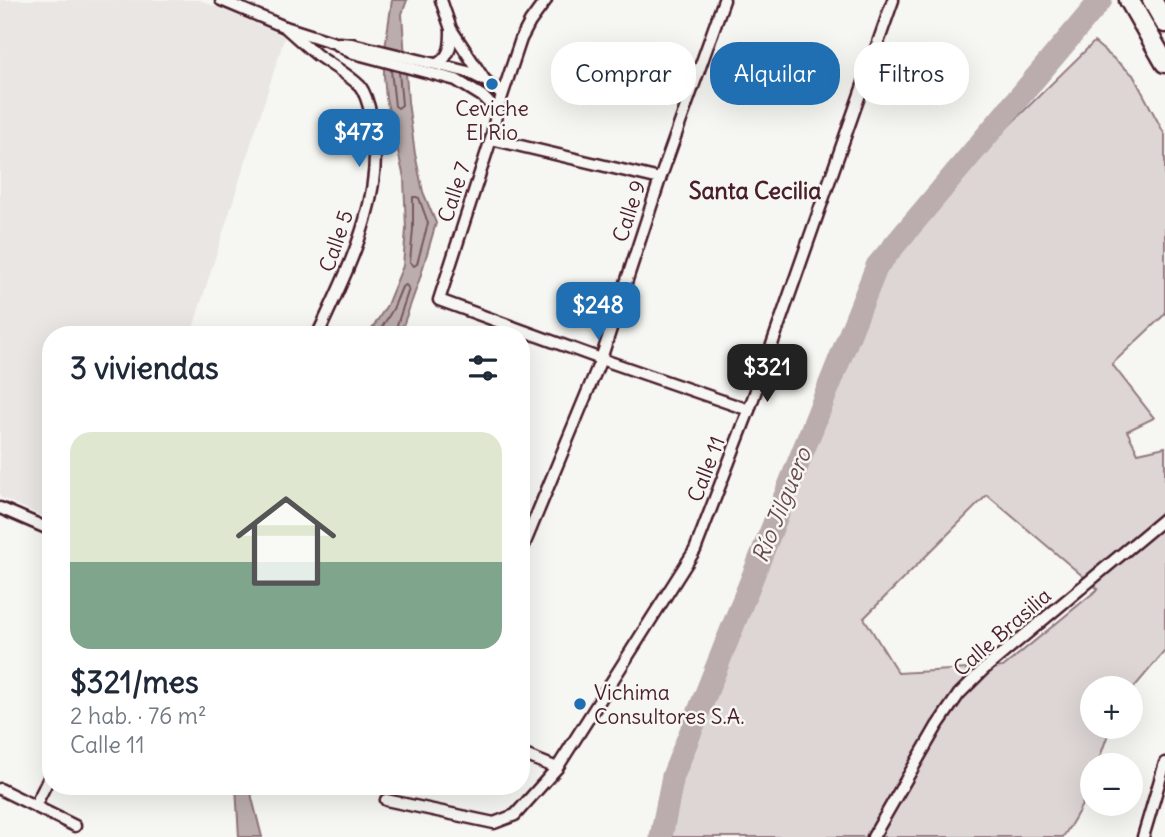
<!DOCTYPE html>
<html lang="es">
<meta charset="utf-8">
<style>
body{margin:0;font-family:Delius,sans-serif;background:#f2f2f3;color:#1f2937;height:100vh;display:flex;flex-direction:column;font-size:26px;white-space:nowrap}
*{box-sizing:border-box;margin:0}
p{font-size:23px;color:#747a83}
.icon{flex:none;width:38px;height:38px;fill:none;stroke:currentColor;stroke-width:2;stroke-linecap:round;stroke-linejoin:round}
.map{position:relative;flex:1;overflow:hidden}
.sheet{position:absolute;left:42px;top:326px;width:488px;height:469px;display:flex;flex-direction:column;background:#fff;border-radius:28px;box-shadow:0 7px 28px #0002}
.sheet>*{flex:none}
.guide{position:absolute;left:551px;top:42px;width:508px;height:63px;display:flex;gap:14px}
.controls{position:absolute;left:1080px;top:676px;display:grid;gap:14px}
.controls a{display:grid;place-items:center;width:63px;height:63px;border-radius:50%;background:#fff;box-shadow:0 7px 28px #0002;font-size:35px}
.price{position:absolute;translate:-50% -60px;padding:0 16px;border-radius:14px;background:#1f6fb2;color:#fff;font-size:23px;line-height:46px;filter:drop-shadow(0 2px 4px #0008)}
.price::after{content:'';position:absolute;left:50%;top:42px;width:21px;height:16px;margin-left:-10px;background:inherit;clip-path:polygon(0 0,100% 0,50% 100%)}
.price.selected{background:#222;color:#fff}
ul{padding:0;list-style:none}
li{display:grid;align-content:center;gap:14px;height:371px;padding:0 28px}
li+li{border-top:2px solid #e0e1e3}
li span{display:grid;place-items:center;height:217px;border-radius:21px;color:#555}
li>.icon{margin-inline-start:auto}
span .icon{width:126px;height:126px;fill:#fffc;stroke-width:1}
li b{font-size:30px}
h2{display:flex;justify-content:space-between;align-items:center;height:84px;padding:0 28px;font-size:30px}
.tag{padding:0 24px;border-radius:28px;background:#fff;box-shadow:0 7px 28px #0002;font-size:24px;line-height:63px}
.tag.selected{background:#1f6fb2;color:#fff}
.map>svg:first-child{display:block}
.built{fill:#e9e6e3}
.green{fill:#ddd6d5;stroke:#947a80;stroke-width:2;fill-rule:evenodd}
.water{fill:#bbadae;stroke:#8e747a;stroke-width:2}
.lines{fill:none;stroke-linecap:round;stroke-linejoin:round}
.shore{stroke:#77585f;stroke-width:2}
.river{stroke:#bbadae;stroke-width:23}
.street-casing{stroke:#4a1f2b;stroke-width:15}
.highway-casing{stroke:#4a1f2b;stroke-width:23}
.street{stroke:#f6f6f2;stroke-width:10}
.highway{stroke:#f6f6f2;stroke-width:18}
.poi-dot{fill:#1f6fb2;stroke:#f6f6f2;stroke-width:2.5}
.labels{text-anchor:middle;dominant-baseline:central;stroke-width:5;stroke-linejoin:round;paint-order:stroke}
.poi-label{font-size:21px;fill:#4a1f2b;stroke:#f6f6f2}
.street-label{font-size:21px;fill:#4a1f2b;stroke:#f6f6f2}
.neighbourhood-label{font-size:23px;font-weight:bold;fill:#4a1f2b;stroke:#f6f6f2}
.water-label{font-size:23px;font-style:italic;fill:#6c4a52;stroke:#f6f6f2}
</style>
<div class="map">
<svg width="1165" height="837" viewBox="0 0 1165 837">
<rect width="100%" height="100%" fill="#f6f6f2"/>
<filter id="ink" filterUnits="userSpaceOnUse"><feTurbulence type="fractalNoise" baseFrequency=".0143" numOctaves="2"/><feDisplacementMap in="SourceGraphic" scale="14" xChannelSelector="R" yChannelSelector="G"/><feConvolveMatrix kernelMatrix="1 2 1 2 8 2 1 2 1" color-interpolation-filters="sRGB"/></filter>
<g filter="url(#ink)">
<path class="built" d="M0 0H200L285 36 191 334H51V520L0 497Z"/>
<path class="green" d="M1094 42 1133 75 1165 135V314L1112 364 1154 418 1127 431 1138 453 1165 447V651L1131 691 1130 688H1092V726H1111L1097 765H1092C1092 791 1077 816 1063 837H661L673 776 877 266 929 204ZM987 495 1098 589 1003 667 898 673 864 618Z"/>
<g class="water">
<path d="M392 0H407L402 14 408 102 415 154 423 192 436 223 419 281 400 334H369L387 305 403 266 406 229 404 178 386 98 384 76V55Z"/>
<path d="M236 786H251L252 798 262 837H239Z"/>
</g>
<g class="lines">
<g class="shore">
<path d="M391 70 395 106 398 108 402 105 399 72"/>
<path d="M413 197H416L419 198 428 223 417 264 414 266 410 262 413 229Z"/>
<path d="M378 334 393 309 402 287 406 285 409 289 394 334"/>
</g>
<path class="river" d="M661 837 673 776 877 266 1101 0"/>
<defs>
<g id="street">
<path d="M221 0 285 27 335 43 350 52 456 80 482 96 497 111"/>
<path d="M441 0 451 29 484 79"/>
<path d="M546 0 530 22 521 39 497 111 491 139 439 300 601 359 749 410"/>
<path d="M285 27C295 36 306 46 317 55 331 65 348 74 360 86 366 94 369 106 371 116 388 192 349 267 318 334"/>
<path d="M339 43 352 44 468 72 486 81 502 95"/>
<path d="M437 64C451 56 451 45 451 30"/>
<path d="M491 139 660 179"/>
<path d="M0 508 51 530"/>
<path d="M522 550 601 359 660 179 724 0"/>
<path d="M522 754 557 768"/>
<path d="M0 789 75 826"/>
<path d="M386 800 494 823 515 815 557 768 695 550 749 410 893 0"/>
<path d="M35 806 51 774"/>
<path d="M873 837 937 726 959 694 983 670 1165 518"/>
<path d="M1143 837 1165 763"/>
</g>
<g id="highway">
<path d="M1129 0 1165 63"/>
<path d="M1152 0 1165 23"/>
</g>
</defs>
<use href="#street" class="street-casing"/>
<use href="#highway" class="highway-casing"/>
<use href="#street" class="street"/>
<use href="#highway" class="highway"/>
</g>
</g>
<g class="poi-dot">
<circle cx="492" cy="84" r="7"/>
<circle cx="580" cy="704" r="7"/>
</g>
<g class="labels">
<g class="poi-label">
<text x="492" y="108">Ceviche<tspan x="492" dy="24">El Rio</tspan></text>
<text x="594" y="692" text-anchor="start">Vichima<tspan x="594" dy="24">Consultores S.A.</tspan></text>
</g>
<g class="street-label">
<text transform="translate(454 192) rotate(-72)">Calle 7</text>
<text transform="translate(629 211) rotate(-72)">Calle 9</text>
<text transform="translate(336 241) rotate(-71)">Calle 5</text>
<text transform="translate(706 469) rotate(-69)">Calle 11</text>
<text transform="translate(1002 632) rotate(-41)">Calle Brasilia</text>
</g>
<g class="neighbourhood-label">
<text x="755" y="190">Santa Cecilia</text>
</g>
<g class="water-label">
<text transform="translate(781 505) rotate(-68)">Río Jilguero</text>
</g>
</g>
</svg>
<div class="controls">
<a>+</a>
<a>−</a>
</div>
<b class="price" style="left:359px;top:169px">$473</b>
<b class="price" style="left:598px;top:342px">$248</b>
<b class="price selected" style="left:767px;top:404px">$321</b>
<div class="guide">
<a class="tag">Comprar</a>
<a class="tag selected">Alquilar</a>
<a class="tag">Filtros</a>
</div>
<section class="sheet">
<h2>3 viviendas<svg class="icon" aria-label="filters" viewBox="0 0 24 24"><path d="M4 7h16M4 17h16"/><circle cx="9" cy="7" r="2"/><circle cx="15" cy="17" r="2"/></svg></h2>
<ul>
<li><span style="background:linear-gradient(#dfe7d0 60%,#7fa58c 0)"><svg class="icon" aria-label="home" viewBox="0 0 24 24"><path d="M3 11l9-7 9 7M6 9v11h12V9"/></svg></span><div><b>$321/mes</b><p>2 hab. · 76 m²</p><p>Calle 11</p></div></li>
</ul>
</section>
</div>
